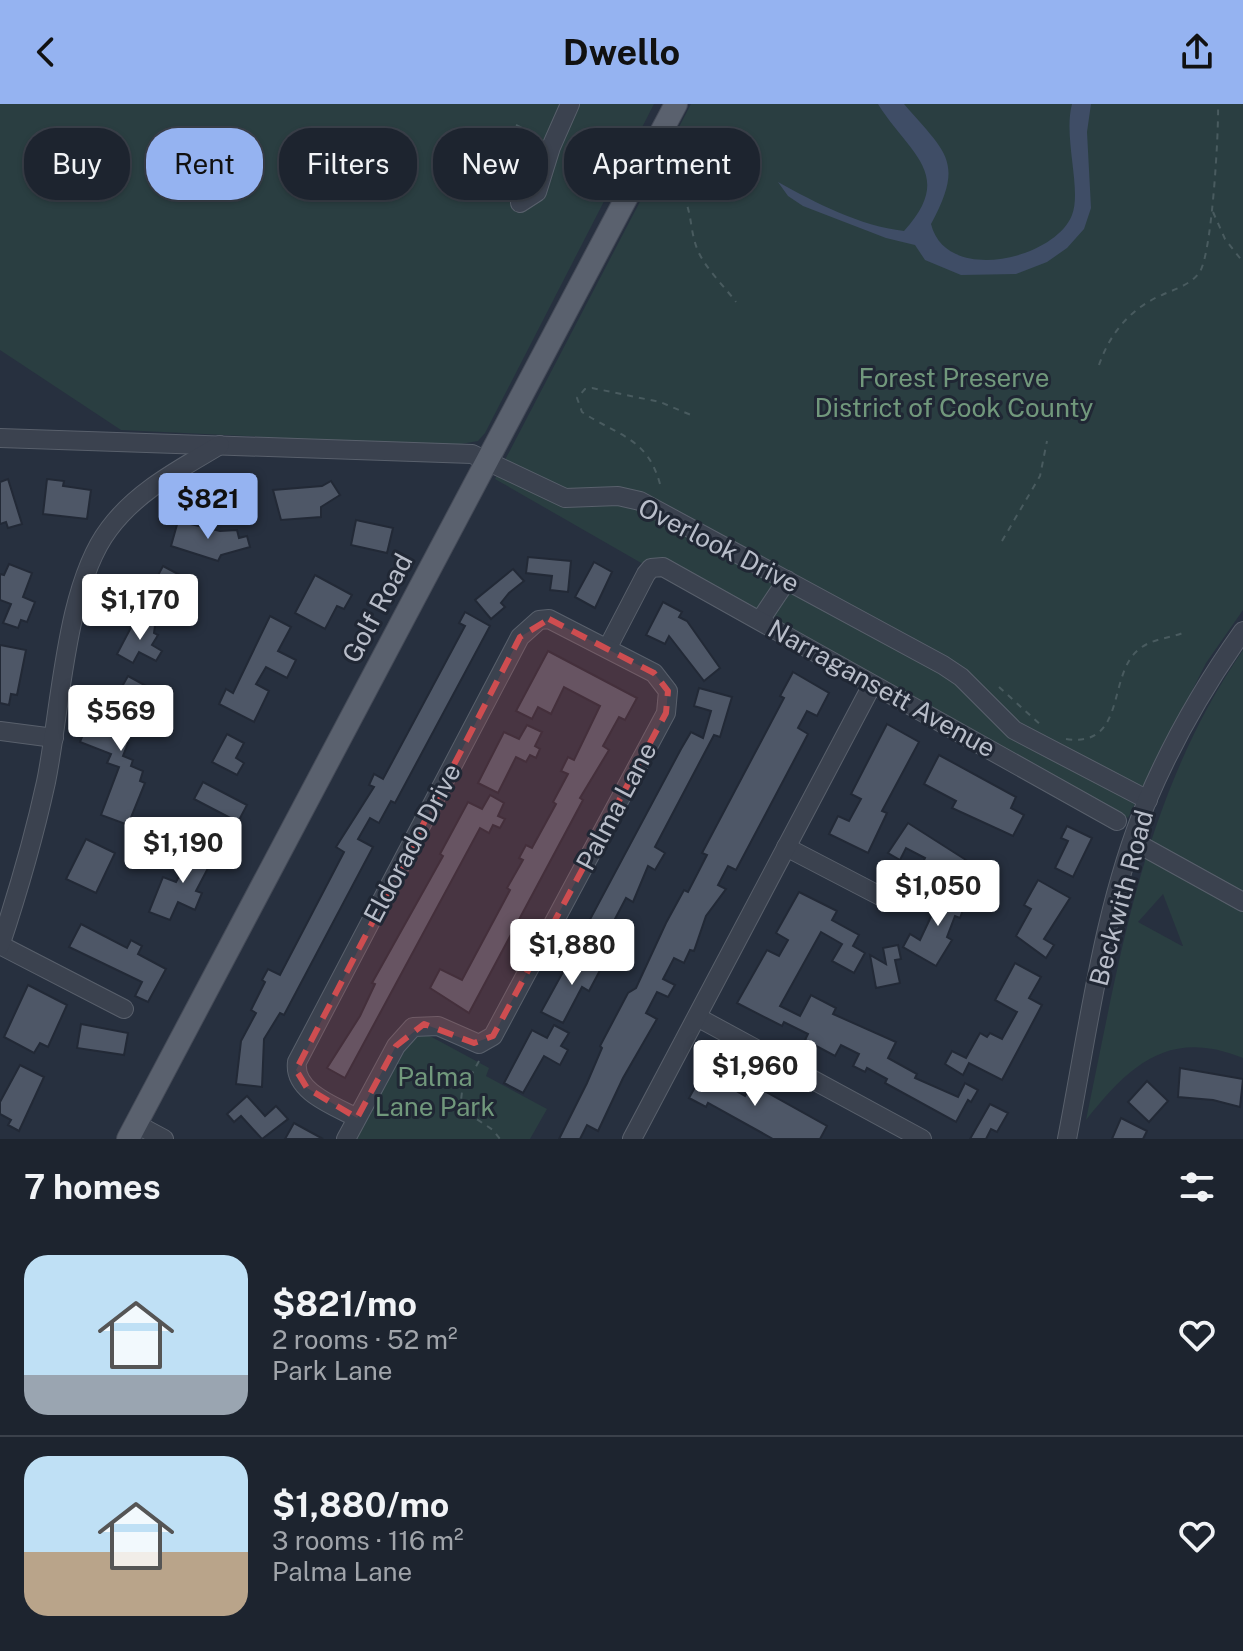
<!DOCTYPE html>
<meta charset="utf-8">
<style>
body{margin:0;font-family:"Public Sans",sans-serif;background:#2a303b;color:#f1f3f6;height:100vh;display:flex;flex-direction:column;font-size:30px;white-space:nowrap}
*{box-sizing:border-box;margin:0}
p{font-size:26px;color:#a0a4aa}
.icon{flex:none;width:44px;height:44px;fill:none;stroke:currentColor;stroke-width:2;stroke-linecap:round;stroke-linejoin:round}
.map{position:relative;height:1035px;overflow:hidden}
.side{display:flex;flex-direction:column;background:#1d242f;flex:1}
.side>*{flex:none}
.banner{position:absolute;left:24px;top:24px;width:800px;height:72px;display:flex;gap:16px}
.price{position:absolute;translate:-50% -68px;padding:0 18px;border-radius:8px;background:#fff;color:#222;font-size:26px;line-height:52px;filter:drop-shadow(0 2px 4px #0008)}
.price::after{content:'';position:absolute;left:50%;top:48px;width:24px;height:18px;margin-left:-12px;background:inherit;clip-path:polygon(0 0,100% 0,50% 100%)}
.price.current{background:#95b3f1;color:#111}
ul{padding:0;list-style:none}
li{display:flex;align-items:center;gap:24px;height:200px;padding:0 24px}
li+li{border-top:2px solid #3b414b}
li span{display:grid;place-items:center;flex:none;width:224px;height:160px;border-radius:24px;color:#555}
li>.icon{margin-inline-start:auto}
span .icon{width:96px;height:96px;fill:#fffc;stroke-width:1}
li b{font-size:34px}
h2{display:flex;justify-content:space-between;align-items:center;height:96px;padding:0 24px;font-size:34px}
.pill{padding:0 28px;border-radius:32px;background:#1d242f;box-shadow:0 2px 6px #0004,0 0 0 2px #3b414b;font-size:28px;line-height:72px}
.pill.current{background:#95b3f1;color:#111}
header{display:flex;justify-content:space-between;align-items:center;height:104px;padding:0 24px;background:#95b3f1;color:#111;font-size:36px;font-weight:700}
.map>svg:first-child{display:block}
.green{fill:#2a3e41;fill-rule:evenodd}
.water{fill:#3f4d66}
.building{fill:#4e5767;stroke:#222936;stroke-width:2}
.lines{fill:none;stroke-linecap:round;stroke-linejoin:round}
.minor-casing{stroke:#59606c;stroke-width:20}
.major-casing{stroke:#454b58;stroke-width:24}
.path{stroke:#495b5f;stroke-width:2;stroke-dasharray:6 6;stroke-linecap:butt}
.minor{stroke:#3b424f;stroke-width:18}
.major{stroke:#5a616e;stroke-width:22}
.marked{fill:#ce4d50;fill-opacity:0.2;stroke:#ce4d50;stroke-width:6;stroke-dasharray:16 10;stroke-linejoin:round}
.labels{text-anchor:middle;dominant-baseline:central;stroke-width:6;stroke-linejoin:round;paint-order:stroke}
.park-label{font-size:26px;fill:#71987c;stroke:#202734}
.street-label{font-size:26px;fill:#b8bdc9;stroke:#202734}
</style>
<header><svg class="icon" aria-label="back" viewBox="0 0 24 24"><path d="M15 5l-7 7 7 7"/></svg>Dwello<svg class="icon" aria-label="share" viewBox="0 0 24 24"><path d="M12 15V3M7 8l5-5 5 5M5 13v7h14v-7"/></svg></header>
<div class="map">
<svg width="1243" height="1035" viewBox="0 0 1243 1035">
<rect width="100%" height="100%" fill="#27303f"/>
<g class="green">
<path d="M0 0H654L485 329 478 337 450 342 121 326 0 246Z"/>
<path d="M691 0H1243V506L1206 559 1128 714 668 455 659 454 643 460 495 375Z"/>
<path d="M1243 546V954C1170 924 1130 960 1086 1016 1121 849 1144 690 1243 546ZM1163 790 1183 842H1182L1138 818Z"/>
<path d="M428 931 489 964 486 972 547 1005 530 1035H357L402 948 414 933Z"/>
</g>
<path class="water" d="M878 0H904C946 49 965 57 931 120 946 181 1055 155 1072 111 1082 85 1063 34 1072 0H1091L1087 28 1091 104 1084 125 1067 144 1047 158 1016 170 961 171 925 156 915 141 886 134 803 102 788 92 778 78C816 99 860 122 904 127 956 70 909 50 878 0Z"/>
<g class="building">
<path d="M8 375 22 420 8 424 6 418 0 420V378Z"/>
<path d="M47 375 64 377 63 382 91 386 87 415 43 410Z"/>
<path d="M331 377 340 391 321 403V413L281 416 273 386 322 382Z"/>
<path d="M356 416 393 424 387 449 351 441Z"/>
<path d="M178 417 220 427 237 426 239 434 247 432 250 443 221 451 218 457 171 442Z"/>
<path d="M528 453 571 457 568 488 550 486 552 472 526 469Z"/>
<path d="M594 458 612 468 595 504 575 493Z"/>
<path d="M9 460 32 469 23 493 35 498 27 518 21 516 18 524 3 519 11 500 0 496V470L4 471Z"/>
<path d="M163 462 193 478 186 490 170 482 163 496 149 488Z"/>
<path d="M513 465 524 477 509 489 501 499 505 503 491 515 475 496Z"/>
<path d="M315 471 352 491 344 505 337 502 325 525 295 509Z"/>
<path d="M663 498 682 508 679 513 687 517 720 564 704 577 669 532 665 540 646 531Z"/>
<path d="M465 508 490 522 395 699 391 697 379 719 370 714 358 735 373 743 284 911 280 909 264 935 262 983 236 980 241 937 256 909 251 906 265 878 262 876 268 865 280 871 344 748 336 743 374 683 369 681 374 670 383 675 465 522 459 519Z"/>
<path d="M137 512 155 522 154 529 158 531 152 541 162 547 156 557 139 548 133 559 117 550Z"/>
<path d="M270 512 291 523 278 547 296 556 287 574 266 563 256 580 269 587 254 618 219 600 226 585 233 589Z"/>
<path d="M0 541 26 546 17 591 11 590 9 601 0 599Z"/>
<path d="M548 547 637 594 625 616 619 613 603 642 609 646 580 694 583 696 469 909 430 884 440 865 462 876 510 786 507 784 523 756 519 754 526 741 532 744 556 700 553 698 568 670 561 667 568 653 574 656 600 602 564 583 551 610 538 603 532 615 516 607Z"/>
<path d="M793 568 829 589 817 612 807 607 798 624 808 630 736 766 728 762 718 781 726 785 706 812 694 847 690 846 684 859 674 854 663 875 675 881 668 893 657 888 646 909 657 915 623 974 598 1027 587 1021 580 1035H559L587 979 602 944 600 942 628 889 636 884 666 819 684 786 688 788 707 751 702 749 784 594 780 592Z"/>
<path d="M128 572 150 584 123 637 128 639 123 652 133 656 131 662 143 667 140 677 145 679 128 721 101 711 119 663 107 659 111 650 80 638 86 623 108 631 121 607 111 602Z"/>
<path d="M699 584 732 593 720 633 714 631 655 743 665 749 655 766 648 762 633 798 626 794 614 817 624 823 614 839 602 832 595 844 579 836 681 645 691 628 703 634 711 607 694 602Z"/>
<path d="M887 620 919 638 882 707 887 709 868 749 829 730 838 712 849 717 861 695 851 690Z"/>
<path d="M527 621 542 628 535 642 540 645 536 654 530 651 526 658 516 653 498 689 478 679 504 628 519 635Z"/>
<path d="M227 630 244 639 236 654 244 659 237 671 212 658Z"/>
<path d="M939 651 1016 693 1011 704 1024 711 1013 732 952 704 956 697 924 680Z"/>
<path d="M203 678 247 701 238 718 194 695Z"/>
<path d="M490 691 504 699 498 712 505 715 500 724 493 721 489 729 480 724 345 974 327 964 360 912 375 880 372 879 443 752 440 750 468 698 482 705Z"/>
<path d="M908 719 966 756 955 773 934 760 932 764 923 758 925 754 906 744 900 756 888 749Z"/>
<path d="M1067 722 1092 734 1073 773 1055 764 1068 737 1061 734Z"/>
<path d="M86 735 115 749 96 789 66 775Z"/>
<path d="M197 739 216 749 196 787 202 789 195 806 178 798 170 816 149 808 163 773 176 778Z"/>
<path d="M1038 776 1070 794 1044 835 1054 841 1046 854 1016 832 1031 805 1024 801Z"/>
<path d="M945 783 968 792 960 814 955 812 947 833 952 836 936 862 903 843 910 830 920 836Z"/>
<path d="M799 788 837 807 832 816 859 831 853 842 865 849 854 869 832 857 842 840 821 828 780 902 800 912 811 891 836 904 833 910 896 938 888 954 917 970 915 974 958 993 965 979 978 986 971 998 968 996 956 1018 885 979 887 975 867 964 865 968 853 962 859 950 841 941 835 952 805 936 808 930 784 918 782 922 737 899 767 846 779 852 788 836 776 829Z"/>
<path d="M81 820 127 844 131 836 142 842 138 850 166 865 148 898 135 892 142 878 69 843Z"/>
<path d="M898 841 901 855 895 856 900 879 876 884 870 851 886 860 883 844Z"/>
<path d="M590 850 605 857 589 887 582 883 563 919 541 908 569 857 583 864Z"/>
<path d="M1015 859 1041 873 1029 894 1042 901 1002 976 969 959 963 971 945 960 952 947 966 954 980 929 987 933 990 929 1002 935 1017 908 995 896Z"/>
<path d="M28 881 67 901 48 943 40 939 34 949 4 933Z"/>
<path d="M81 920 128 929 124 951 77 944Z"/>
<path d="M554 921 569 929 561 942 568 946 560 961 544 952 523 989 504 979 532 926 547 934Z"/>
<path d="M710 956 731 968 724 980 745 992 752 980 827 1022 820 1035H773L708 999 706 1003 689 994Z"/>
<path d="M20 961 44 973 19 1027 8 1021 11 1016 0 1010V998Z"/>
<path d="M1180 964 1243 975 1240 1003 1213 996 1178 993Z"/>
<path d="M1147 977 1168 997 1149 1018 1128 998Z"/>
<path d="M247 992 265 1012 276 1002 288 1015 262 1035 241 1012 234 1018 227 1010Z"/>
<path d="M990 1000 1008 1009 997 1028 991 1025 986 1035H970Z"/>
<path d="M1121 1014 1147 1027 1143 1035H1112Z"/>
<path d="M294 1019 323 1035H285Z"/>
</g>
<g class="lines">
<defs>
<g id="minor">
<path d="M520 99 537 88 551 43 570 0"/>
<path d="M0 334 472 350 565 394 618 392 640 397 943 561 961 573 1014 626 1148 696"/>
<path d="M761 515 787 476"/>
<path d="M608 543 646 470 651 464 663 463 1117 717"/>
<path d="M0 627 54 634"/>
<path d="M1133 737 1243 798"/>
<path d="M786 743 884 794"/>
<path d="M0 841 124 905"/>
<path d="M0 842C18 788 34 733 46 678 61 605 65 483 109 425 137 387 180 365 220 341"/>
<path d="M697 913 922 1035"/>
<path d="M136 1020 164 1035"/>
<path d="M346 1035 396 942 413 923 438 922 479 940 493 932 666 609 668 587 654 569 549 515 539 516 520 533 297 958C293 988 335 1002 357 1014"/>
<path d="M632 1035 872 581"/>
<path d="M1067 1035C1089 922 1103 803 1147 697 1172 638 1206 579 1243 527"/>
</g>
<path id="major" d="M128 1035 676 0"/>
</defs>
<use href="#minor" class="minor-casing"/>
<use href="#major" class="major-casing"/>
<g class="path">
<path d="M516 21 537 31"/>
<path d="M676 82C694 102 688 124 698 147 706 165 724 182 736 198"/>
<path d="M1213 108 1225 135 1243 158"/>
<path d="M1099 261C1110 229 1131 204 1162 191 1175 185 1190 181 1199 169 1212 153 1219 25 1218 0"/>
<path d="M660 380C647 333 618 332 582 308L577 294 585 285 592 284 660 298 691 311"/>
<path d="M1002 437 1040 372 1047 337"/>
<path d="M999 583 1043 623"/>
<path d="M1066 635C1127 644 1107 572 1138 546 1152 534 1169 535 1185 528"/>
<path d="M479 957 462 988 460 1004 493 1026 500 1035"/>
</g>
<use href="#minor" class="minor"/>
<use href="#major" class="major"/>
</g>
<path class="marked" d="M549 515 654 569 668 587 666 609 493 932 474 939 424 920 396 942 357 1014 307 984 296 966 520 533Z"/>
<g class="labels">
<g class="park-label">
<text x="954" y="273">Forest Preserve<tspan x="954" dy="30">District of Cook County</tspan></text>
<text x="435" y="972">Palma<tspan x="435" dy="30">Lane Park</tspan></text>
</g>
<g class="street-label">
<text transform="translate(719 441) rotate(27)">Overlook Drive</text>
<text transform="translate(377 504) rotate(-62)">Golf Road</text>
<text transform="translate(882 584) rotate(29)">Narragansett Avenue</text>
<text transform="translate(616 702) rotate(-62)">Palma Lane</text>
<text transform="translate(412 739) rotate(-62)">Eldorado Drive</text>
<text transform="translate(1121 794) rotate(-75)">Beckwith Road</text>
</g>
</g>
</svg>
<b class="price current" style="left:208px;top:437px">$821</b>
<b class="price" style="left:140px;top:538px">$1,170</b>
<b class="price" style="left:121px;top:649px">$569</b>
<b class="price" style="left:183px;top:781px">$1,190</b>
<b class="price" style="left:938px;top:824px">$1,050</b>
<b class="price" style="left:572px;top:883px">$1,880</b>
<b class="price" style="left:755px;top:1004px">$1,960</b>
<div class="banner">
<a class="pill">Buy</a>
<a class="pill current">Rent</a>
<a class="pill">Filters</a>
<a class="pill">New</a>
<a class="pill">Apartment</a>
</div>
</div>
<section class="side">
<h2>7 homes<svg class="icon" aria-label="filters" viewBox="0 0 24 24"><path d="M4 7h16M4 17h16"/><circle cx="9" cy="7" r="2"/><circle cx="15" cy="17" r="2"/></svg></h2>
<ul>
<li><span style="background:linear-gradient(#bfe0f5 75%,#9aa5b1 0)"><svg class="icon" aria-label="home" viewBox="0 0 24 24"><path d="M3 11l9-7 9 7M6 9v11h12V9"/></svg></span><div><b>$821/mo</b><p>2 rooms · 52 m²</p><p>Park Lane</p></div><svg class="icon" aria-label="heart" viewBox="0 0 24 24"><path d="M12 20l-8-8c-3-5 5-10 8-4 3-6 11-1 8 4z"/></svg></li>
<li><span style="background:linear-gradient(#bfe0f5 60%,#b9a48a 0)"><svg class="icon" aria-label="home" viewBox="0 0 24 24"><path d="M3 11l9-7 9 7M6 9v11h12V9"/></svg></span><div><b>$1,880/mo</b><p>3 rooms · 116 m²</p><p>Palma Lane</p></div><svg class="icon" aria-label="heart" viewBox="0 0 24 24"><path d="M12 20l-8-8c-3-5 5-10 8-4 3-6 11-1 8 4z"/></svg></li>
</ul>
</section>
